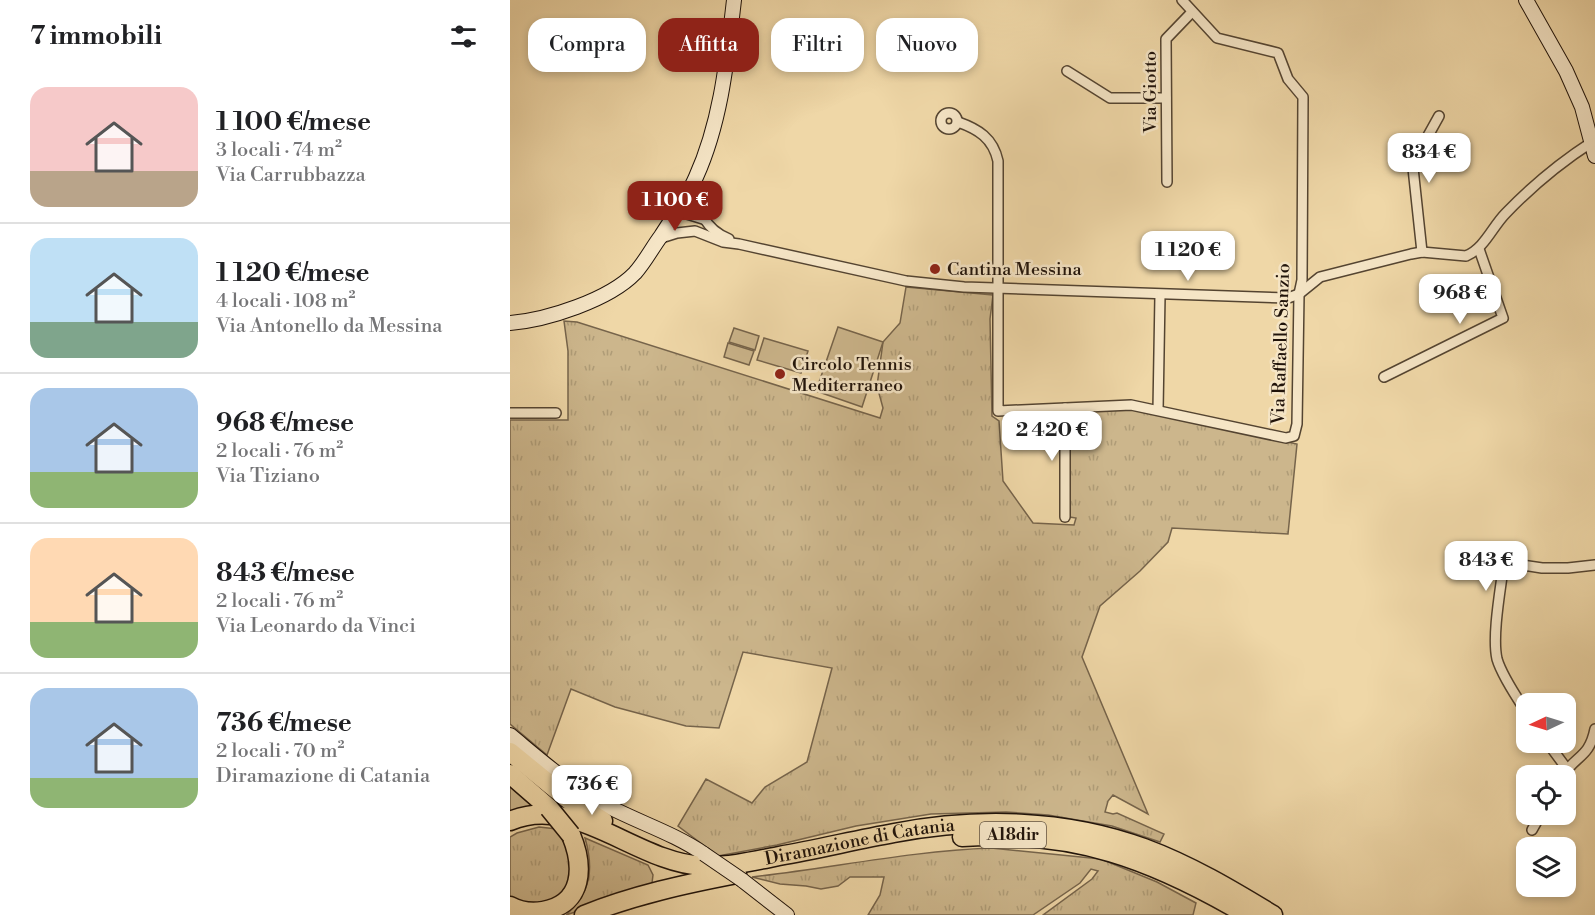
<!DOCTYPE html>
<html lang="it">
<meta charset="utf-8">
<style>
body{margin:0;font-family:"Libre Bodoni",serif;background:#f2f2f2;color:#202124;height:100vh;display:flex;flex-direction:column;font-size:22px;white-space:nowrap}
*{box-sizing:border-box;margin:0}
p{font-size:20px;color:#757577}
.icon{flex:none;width:33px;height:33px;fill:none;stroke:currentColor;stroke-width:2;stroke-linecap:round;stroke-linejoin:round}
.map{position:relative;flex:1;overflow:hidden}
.sheet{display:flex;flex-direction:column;background:#fff;width:510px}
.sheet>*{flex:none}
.hud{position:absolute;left:18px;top:18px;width:570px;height:54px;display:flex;gap:12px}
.needle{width:39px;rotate:266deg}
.controls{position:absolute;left:1006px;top:693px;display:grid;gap:12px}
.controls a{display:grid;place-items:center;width:60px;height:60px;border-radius:12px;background:#fff;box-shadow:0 3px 9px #0003;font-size:30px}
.price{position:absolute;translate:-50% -51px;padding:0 14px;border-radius:12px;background:#fff;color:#222;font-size:20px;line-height:39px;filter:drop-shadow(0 2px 3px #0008)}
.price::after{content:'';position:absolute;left:50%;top:36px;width:18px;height:14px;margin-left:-9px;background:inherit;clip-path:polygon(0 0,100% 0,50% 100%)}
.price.active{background:#8f2418;color:#fff}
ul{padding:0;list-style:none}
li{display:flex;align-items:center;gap:18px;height:150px;padding:0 30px}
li+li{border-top:2px solid #e0e0e0}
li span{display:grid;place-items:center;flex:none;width:168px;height:120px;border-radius:18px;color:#555}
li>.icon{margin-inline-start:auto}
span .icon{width:72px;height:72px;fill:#fffc;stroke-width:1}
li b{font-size:26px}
h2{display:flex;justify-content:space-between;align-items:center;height:72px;padding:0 30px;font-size:26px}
.chip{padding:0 21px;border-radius:18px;background:#fff;box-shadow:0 3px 9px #0003;font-size:21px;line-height:54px}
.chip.active{background:#8f2418;color:#fff}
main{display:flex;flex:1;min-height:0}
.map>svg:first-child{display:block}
.grass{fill:url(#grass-tufts);stroke:#76644b;stroke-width:1.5}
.pitch{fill:#ccb68c;stroke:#76644b;stroke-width:1.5}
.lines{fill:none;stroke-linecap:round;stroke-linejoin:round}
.minor-casing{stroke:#544431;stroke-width:12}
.secondary-casing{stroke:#20130a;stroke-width:16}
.motorway-casing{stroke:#20130a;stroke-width:21}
.minor{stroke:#f5e5c6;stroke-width:9}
.secondary{stroke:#f5e5c6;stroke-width:14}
.motorway{stroke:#efd7a7;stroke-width:18}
.secondary-bridge-casing{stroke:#20130a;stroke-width:16;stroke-linecap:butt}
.motorway-bridge-casing{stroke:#20130a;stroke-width:21;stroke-linecap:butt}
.secondary-bridge{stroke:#f5e5c6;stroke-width:14}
.motorway-bridge{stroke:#efd7a7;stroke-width:18}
.poi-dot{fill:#8f2418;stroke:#f5e5c6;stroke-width:2}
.labels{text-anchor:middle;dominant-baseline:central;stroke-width:5;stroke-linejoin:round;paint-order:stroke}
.shield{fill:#f5e5c6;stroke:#605242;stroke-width:1.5}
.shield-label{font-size:16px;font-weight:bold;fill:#20130a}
.street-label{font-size:18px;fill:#20130a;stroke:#f5e5c6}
.poi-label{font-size:18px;fill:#20130a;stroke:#f5e5c6;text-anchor:start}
</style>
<main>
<section class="sheet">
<h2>7 immobili<svg class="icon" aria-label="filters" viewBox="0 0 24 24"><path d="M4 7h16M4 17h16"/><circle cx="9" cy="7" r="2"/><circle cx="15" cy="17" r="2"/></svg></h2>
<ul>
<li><span style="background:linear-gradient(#f6c9c9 70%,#b9a48a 0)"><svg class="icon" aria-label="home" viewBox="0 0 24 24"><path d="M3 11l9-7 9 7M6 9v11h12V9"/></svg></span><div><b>1 100 €/mese</b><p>3 locali · 74 m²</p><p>Via Carrubbazza</p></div></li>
<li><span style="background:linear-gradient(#bfe0f5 70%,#7fa58c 0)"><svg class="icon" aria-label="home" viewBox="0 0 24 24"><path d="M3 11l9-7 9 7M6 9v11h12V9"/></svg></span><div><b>1 120 €/mese</b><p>4 locali · 108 m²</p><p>Via Antonello da Messina</p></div></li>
<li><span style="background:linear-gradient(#a9c7e8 70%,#8fb573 0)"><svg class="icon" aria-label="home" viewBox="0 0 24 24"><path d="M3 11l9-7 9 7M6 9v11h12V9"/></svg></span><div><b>968 €/mese</b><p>2 locali · 76 m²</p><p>Via Tiziano</p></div></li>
<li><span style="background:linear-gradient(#ffd9b3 70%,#8fb573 0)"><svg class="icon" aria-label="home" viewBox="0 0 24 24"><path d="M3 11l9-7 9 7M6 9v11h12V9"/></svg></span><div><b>843 €/mese</b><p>2 locali · 76 m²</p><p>Via Leonardo da Vinci</p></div></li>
<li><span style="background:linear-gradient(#a9c7e8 75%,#8fb573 0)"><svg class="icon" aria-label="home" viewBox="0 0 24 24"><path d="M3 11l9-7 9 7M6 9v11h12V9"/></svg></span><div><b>736 €/mese</b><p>2 locali · 70 m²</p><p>Diramazione di Catania</p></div></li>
</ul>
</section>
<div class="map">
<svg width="1085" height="915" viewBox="0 0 1085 915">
<defs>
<pattern id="grass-tufts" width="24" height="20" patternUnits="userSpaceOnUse" patternTransform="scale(1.5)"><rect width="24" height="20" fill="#ccb68c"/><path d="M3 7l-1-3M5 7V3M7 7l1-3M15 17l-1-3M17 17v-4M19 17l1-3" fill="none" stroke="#af9c77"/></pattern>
</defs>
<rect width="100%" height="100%" fill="#efd7a7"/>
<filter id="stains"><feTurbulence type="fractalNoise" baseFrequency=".00333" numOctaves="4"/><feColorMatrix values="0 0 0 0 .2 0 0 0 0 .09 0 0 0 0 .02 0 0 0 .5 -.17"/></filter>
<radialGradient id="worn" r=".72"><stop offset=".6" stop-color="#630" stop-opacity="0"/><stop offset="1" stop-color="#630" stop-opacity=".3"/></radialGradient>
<g class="grass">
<path d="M396 287 483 295 480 319 482 416 489 421 493 481 523 523 564 525 566 518 560 517V416L563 411 621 409 787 444 778 534 662 528 658 542 630 571 590 606 572 657 638 814 603 795 598 801 595 812 603 814 607 813 654 834 650 842 602 826 538 815 496 812 421 814 346 826 267 845 208 856 168 826 196 779 242 803 255 787 297 762 322 668 233 652 209 728 176 726 105 707 61 689 37 755 0 724V420H58V351L54 321 67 322 370 418 373 408 367 386 373 342 390 323Z"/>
<path d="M0 783 29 808 0 815Z"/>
<path d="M29 827 47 829C59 849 67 871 53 892 49 897 41 905 34 905 23 906 10 903 0 901V837L7 833Z"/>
<path d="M75 838 138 865 143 875 142 883 137 888 56 915C81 893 84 869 75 838Z"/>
<path d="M481 848 591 859 647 882 686 903 683 915H533L582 879 588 871 581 869 570 883 523 915H358L370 895 374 877H340L328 886 311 889 296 886 270 884 242 877C322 868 401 851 481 848Z"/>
</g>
<g class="pitch">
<path d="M328 327 373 342 352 407 306 391Z"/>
<path d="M224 328 249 336 245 350 219 342Z"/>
<path d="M254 338 298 351 291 373 247 360Z"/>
<path d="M218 343 244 351 239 365 214 357Z"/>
</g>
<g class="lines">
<defs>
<g id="minor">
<path d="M557 71 600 98H656"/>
<circle cx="439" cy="121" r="8"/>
<path d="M448 122C468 129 483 138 488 161V411L621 405 776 438 784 436 787 424 789 294 792 280 793 97 778 79 768 53 707 38 672 0"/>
<path d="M657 182 656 39 682 12"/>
<path d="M185 183C186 208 194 229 219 239"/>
<path d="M167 211 193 219"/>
<path d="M148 239 167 233 185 231 213 242 229 244 396 281 454 287 778 298 789 294 810 277 901 254 912 252 956 256C975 248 982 227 996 213 1022 186 1051 162 1082 142"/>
<path d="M912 252 903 168 909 152 929 116"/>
<path d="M874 377 993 318 969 249"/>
<path d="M648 410 650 295"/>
<path d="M0 413H46"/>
<path d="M555 517V408"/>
<path d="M1017 713C1007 698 992 676 987 659 982 637 990 592 993 569L998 565 1006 564 1032 568H1058L1085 565"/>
<path d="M1037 742 1057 769"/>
<path d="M1053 776C1065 755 1079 759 1085 729"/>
<path d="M1022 830 1031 814"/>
</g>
<g id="secondary">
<path d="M1016 0 1056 71 1072 107 1085 156"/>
<path d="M0 323C37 320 99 300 125 273 135 262 142 248 151 236 163 217 177 198 186 177 211 122 217 60 224 0"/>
<path d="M0 735C28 758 57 784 90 802 124 821 162 832 194 854"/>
<path d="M232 880 277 915"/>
</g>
<g id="motorway">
<path d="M0 752 59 800 93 821"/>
<path d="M0 774 39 808"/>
<path id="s1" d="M0 821C65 793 126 863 193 866 218 867 244 861 269 856 308 849 346 840 384 833 467 817 555 819 634 848 680 865 722 890 763 915"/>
<path d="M452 837C564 830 642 859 737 915"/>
<path d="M0 906C11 912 21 913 33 911 74 904 74 866 61 835"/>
<path d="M74 915C124 895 175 884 227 874"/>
</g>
</defs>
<use href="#minor" class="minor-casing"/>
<use href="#secondary" class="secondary-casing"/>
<use href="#motorway" class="motorway-casing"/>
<use href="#minor" class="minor"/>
<use href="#secondary" class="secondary"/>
<use href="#motorway" class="motorway"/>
<defs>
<path id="secondary-bridge" d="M194 854 232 880"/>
<path id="motorway-bridge" d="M39 808 61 835"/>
</defs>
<use href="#secondary-bridge" class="secondary-bridge-casing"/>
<use href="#motorway-bridge" class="motorway-bridge-casing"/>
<use href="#secondary-bridge" class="secondary-bridge"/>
<use href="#motorway-bridge" class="motorway-bridge"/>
</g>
<g class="poi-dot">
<circle cx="425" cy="269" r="6"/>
<circle cx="270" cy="374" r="6"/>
</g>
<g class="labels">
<rect class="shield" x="470" y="822" width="66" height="26" rx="4.5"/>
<g class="shield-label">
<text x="503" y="835">A18dir</text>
</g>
<g class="street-label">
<text transform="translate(640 92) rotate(-90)">Via Giotto</text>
<text transform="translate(771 344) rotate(-88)">Via Raffaello Sanzio</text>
<text stroke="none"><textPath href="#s1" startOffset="362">Diramazione di Catania</textPath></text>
</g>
<g class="poi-label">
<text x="437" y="269">Cantina Messina</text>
<text x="282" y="364">Circolo Tennis<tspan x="282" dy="21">Mediterraneo</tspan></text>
</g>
</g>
<rect width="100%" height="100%" filter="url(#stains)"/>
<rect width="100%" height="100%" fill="url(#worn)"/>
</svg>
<div class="controls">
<a><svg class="needle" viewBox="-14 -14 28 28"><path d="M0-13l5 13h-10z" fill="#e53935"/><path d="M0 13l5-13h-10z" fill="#757577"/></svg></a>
<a><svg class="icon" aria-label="locate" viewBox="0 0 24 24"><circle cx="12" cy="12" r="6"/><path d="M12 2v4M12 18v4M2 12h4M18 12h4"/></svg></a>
<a><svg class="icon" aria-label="layers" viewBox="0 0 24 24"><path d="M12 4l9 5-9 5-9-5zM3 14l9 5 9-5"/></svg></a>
</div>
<b class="price" style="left:919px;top:184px">834 €</b>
<b class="price active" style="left:165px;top:232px">1 100 €</b>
<b class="price" style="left:678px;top:282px">1 120 €</b>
<b class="price" style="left:950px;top:325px">968 €</b>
<b class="price" style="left:542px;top:462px">2 420 €</b>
<b class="price" style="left:976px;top:592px">843 €</b>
<b class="price" style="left:82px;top:816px">736 €</b>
<div class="hud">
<a class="chip">Compra</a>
<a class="chip active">Affitta</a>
<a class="chip">Filtri</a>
<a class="chip">Nuovo</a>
</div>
</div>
</main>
